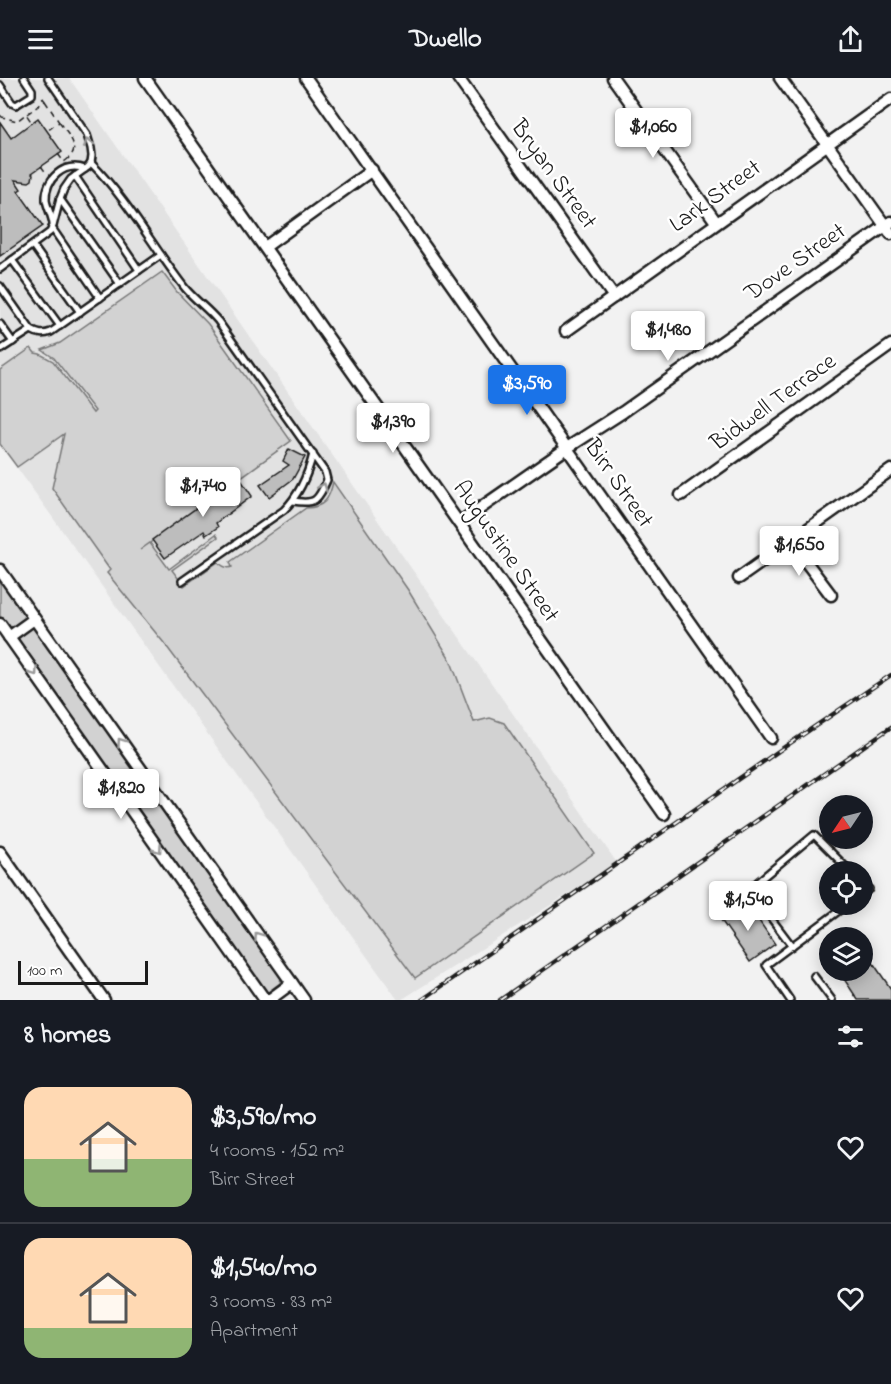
<!DOCTYPE html>
<meta charset="utf-8">
<style>
body{margin:0;font-family:"Indie Flower",sans-serif;background:#242831;color:#f1f3f6;height:100vh;display:flex;flex-direction:column;font-size:22px;white-space:nowrap}
*{box-sizing:border-box;margin:0}
p{font-size:20px;color:#9ea1a6}
.icon{flex:none;width:33px;height:33px;fill:none;stroke:currentColor;stroke-width:2;stroke-linecap:round;stroke-linejoin:round}
.map{position:relative;height:922px;overflow:hidden}
.side{display:flex;flex-direction:column;background:#171b24;flex:1}
.side>*{flex:none}
.needle{width:39px;rotate:235deg}
.tools{position:absolute;left:819px;top:717px;display:grid;gap:12px}
.tools a{display:grid;place-items:center;width:54px;height:54px;border-radius:50%;background:#171b24;box-shadow:0 3px 15px #0003;font-size:30px}
.scale{position:absolute;left:18px;bottom:15px;width:130px;box-sizing:border-box;padding-left:6px;border:3px solid #1c1c1c;border-top:0;font-size:16px;line-height:21px;white-space:nowrap;color:#1c1c1c;-webkit-text-stroke:4px #fff;paint-order:stroke}
.price{position:absolute;translate:-50% -51px;padding:0 14px;border-radius:6px;background:#fff;color:#222;font-size:20px;line-height:39px;filter:drop-shadow(0 2px 3px #0008)}
.price::after{content:'';position:absolute;left:50%;top:36px;width:18px;height:14px;margin-left:-9px;background:inherit;clip-path:polygon(0 0,100% 0,50% 100%)}
.price.current{background:#1a73e8;color:#fff}
ul{padding:0;list-style:none}
li{display:flex;align-items:center;gap:18px;height:150px;padding:0 24px}
li+li{border-top:2px solid #363941}
li span{display:grid;place-items:center;flex:none;width:168px;height:120px;border-radius:18px;color:#555}
li>.icon{margin-inline-start:auto}
span .icon{width:72px;height:72px;fill:#fffc;stroke-width:1}
li b{font-size:26px}
h2{display:flex;justify-content:space-between;align-items:center;height:72px;padding:0 24px;font-size:26px}
header{display:flex;justify-content:space-between;align-items:center;height:78px;padding:0 24px;background:#171b24;font-size:27px;font-weight:700}
.map>svg:first-child{display:block}
.built{fill:#e2e2e2}
.green{fill:#d2d2d2;stroke:#777;stroke-width:1.5}
.building{fill:#bdbdbd;stroke:#1c1c1c;stroke-width:1.5}
.lines{fill:none;stroke-linecap:round;stroke-linejoin:round}
.lane-casing{stroke:#1c1c1c;stroke-width:10}
.street-casing{stroke:#1c1c1c;stroke-width:15}
.path{stroke:#1c1c1c;stroke-width:1.5;stroke-dasharray:6 4.5;stroke-linecap:butt}
.lane{stroke:#fff;stroke-width:5}
.street{stroke:#fff;stroke-width:10}
.rail-casing{stroke:#1c1c1c;stroke-width:4.5}
.rail{stroke:#fff;stroke-width:2;stroke-dasharray:7;stroke-linecap:butt}
.oneway{stroke:#999}
.labels{text-anchor:middle;dominant-baseline:central;stroke-width:5;stroke-linejoin:round;paint-order:stroke}
.street-label{font-size:24px;fill:#1c1c1c;stroke:#fff}
</style>
<header><svg class="icon" aria-label="menu" viewBox="0 0 24 24"><path d="M4 6h16M4 12h16M4 18h16"/></svg>Dwello<svg class="icon" aria-label="share" viewBox="0 0 24 24"><path d="M12 15V3M7 8l5-5 5 5M5 13v7h14v-7"/></svg></header>
<div class="map">
<svg width="891" height="922" viewBox="0 0 891 922">
<rect width="100%" height="100%" fill="#f2f2f2"/>
<filter id="ink" filterUnits="userSpaceOnUse"><feTurbulence type="fractalNoise" baseFrequency=".0167" numOctaves="2"/><feDisplacementMap in="SourceGraphic" scale="12" xChannelSelector="R" yChannelSelector="G"/><feConvolveMatrix kernelMatrix="1 2 1 2 8 2 1 2 1" color-interpolation-filters="sRGB"/></filter>
<g filter="url(#ink)">
<path class="built" d="M0 0H69L617 785 401 922H398L0 366Z"/>
<g class="green">
<path d="M162 194 177 214 208 246 291 363 140 472 150 465 169 491 216 456 218 459 172 492 184 508 218 484C222 488 227 491 232 489L230 484 306 430C324 429 329 422 333 404L408 512 450 581 474 644 490 640 504 645 594 775 415 900 164 565 107 495 110 492 52 410 64 356 17 389 0 366V292L31 270 35 275 40 276 53 283 93 335 95 333 54 280 42 272 60 265Z"/>
<path d="M0 500 281 899 280 905 268 914 265 915 262 913 0 540Z"/>
</g>
<g class="building">
<path d="M38 40 62 74 32 95 33 96 32 102 29 104 15 102 21 111 18 113 43 148 0 178V44L11 60Z"/>
<path d="M289 371 305 379 293 401 269 419 260 407 289 387 283 383Z"/>
<path d="M239 399 252 418 216 445 218 449 206 457 204 453 165 480 152 462Z"/>
<path d="M746 824 775 866 750 884 721 842Z"/>
<path d="M869 879 891 911V922H858L842 898 850 892H862V884Z"/>
</g>
<g class="lines">
<defs>
<g id="lane">
<path d="M0 7 12 25 16 27 32 17V12L24 0"/>
<path d="M91 85C128 122 153 169 185 210 195 222 208 231 218 243L325 394 327 402C318 422 316 427 293 423"/>
<path d="M75 98 139 192"/>
<path d="M60 121 120 206"/>
<path d="M53 146C52 138 47 129 46 122 45 101 64 83 85 91"/>
<path d="M52 150 100 220"/>
<path d="M33 168 80 234"/>
<path d="M12 182 60 248"/>
<path d="M0 191 50 154 53 148 60 121 64 111 71 101 88 89 91 85 92 78 91 70 87 57 48 0"/>
<path d="M0 208 31 252C38 256 43 257 51 254L161 177"/>
<path d="M0 246 13 264"/>
<path d="M0 272 31 252"/>
<path d="M182 503 284 432C299 417 308 396 313 376"/>
<path d="M862 805 869 811 862 816"/>
<path d="M792 868 749 811 814 757 851 794"/>
<path d="M814 898 832 922"/>
<path d="M790 922 766 887 848 826"/>
</g>
<g id="street">
<path d="M145 0 664 736"/>
<path d="M306 0 771 660"/>
<path d="M458 0 614 219"/>
<path d="M613 0 716 144"/>
<path d="M780 0 891 156"/>
<path d="M265 169 372 92"/>
<path d="M566 253 891 21"/>
<path d="M681 417 891 267"/>
<path d="M459 445 567 370 623 334 891 144"/>
<path d="M791 464 831 517"/>
<path d="M0 492 304 922"/>
<path d="M739 500 891 392"/>
<path d="M0 546 265 922"/>
<path d="M9 559 34 541"/>
<path d="M0 774 104 922"/>
<path d="M269 922 292 905"/>
</g>
</defs>
<use href="#lane" class="lane-casing"/>
<use href="#street" class="street-casing"/>
<g class="path">
<path d="M45 23 59 44 47 53"/>
<path d="M27 36 45 23 40 16"/>
<path d="M0 37 2 39 17 43 26 36 32 45"/>
<path d="M58 76 64 84C84 70 69 59 59 44"/>
<path d="M41 88 47 96"/>
</g>
<use href="#lane" class="lane"/>
<use href="#street" class="street"/>
<defs>
<g id="rail">
<path d="M422 922 780 672 891 597"/>
<path d="M500 922 891 649"/>
</g>
</defs>
<use href="#rail" class="rail-casing"/>
<use href="#rail" class="rail"/>
</g>
<defs><path id="oneway-chevron" d="M-2-3.5L2.5 0L-2 3.5" fill="none" stroke-width="1.6" stroke-linecap="round" stroke-linejoin="round" transform="scale(1.5)"/></defs>
<g class="oneway">
<use href="#oneway-chevron" transform="translate(88 65) rotate(-109)"/>
<use href="#oneway-chevron" transform="translate(323 409) rotate(-67)"/>
<use href="#oneway-chevron" transform="translate(34 594) rotate(55)"/>
<use href="#oneway-chevron" transform="translate(121 664) rotate(-125)"/>
<use href="#oneway-chevron" transform="translate(158 771) rotate(55)"/>
<use href="#oneway-chevron" transform="translate(258 858) rotate(-125)"/>
</g>
</g>
<g class="labels">
<g class="street-label">
<text transform="translate(553 97) rotate(54)">Bryan Street</text>
<text transform="translate(716 119) rotate(-36)">Lark Street</text>
<text transform="translate(796 185) rotate(-35)">Dove Street</text>
<text transform="translate(774 325) rotate(-36)">Bidwell Terrace</text>
<text transform="translate(618 406) rotate(55)">Birr Street</text>
<text transform="translate(505 474) rotate(55)">Augustine Street</text>
</g>
</g>
</svg>
<div class="tools">
<a><svg class="needle" viewBox="-14 -14 28 28"><path d="M0-13l5 13h-10z" fill="#e53935"/><path d="M0 13l5-13h-10z" fill="#9ea1a6"/></svg></a>
<a><svg class="icon" aria-label="locate" viewBox="0 0 24 24"><circle cx="12" cy="12" r="6"/><path d="M12 2v4M12 18v4M2 12h4M18 12h4"/></svg></a>
<a><svg class="icon" aria-label="layers" viewBox="0 0 24 24"><path d="M12 4l9 5-9 5-9-5zM3 14l9 5 9-5"/></svg></a>
</div>
<div class="scale">100 m</div>
<b class="price" style="left:653px;top:81px">$1,060</b>
<b class="price" style="left:668px;top:284px">$1,480</b>
<b class="price current" style="left:527px;top:338px">$3,590</b>
<b class="price" style="left:393px;top:376px">$1,390</b>
<b class="price" style="left:203px;top:440px">$1,740</b>
<b class="price" style="left:799px;top:499px">$1,650</b>
<b class="price" style="left:121px;top:742px">$1,820</b>
<b class="price" style="left:748px;top:854px">$1,540</b>
</div>
<section class="side">
<h2>8 homes<svg class="icon" aria-label="filters" viewBox="0 0 24 24"><path d="M4 7h16M4 17h16"/><circle cx="9" cy="7" r="2"/><circle cx="15" cy="17" r="2"/></svg></h2>
<ul>
<li><span style="background:linear-gradient(#ffd9b3 60%,#8fb573 0)"><svg class="icon" aria-label="home" viewBox="0 0 24 24"><path d="M3 11l9-7 9 7M6 9v11h12V9"/></svg></span><div><b>$3,590/mo</b><p>4 rooms · 152 m²</p><p>Birr Street</p></div><svg class="icon" aria-label="heart" viewBox="0 0 24 24"><path d="M12 20l-8-8c-3-5 5-10 8-4 3-6 11-1 8 4z"/></svg></li>
<li><span style="background:linear-gradient(#ffd9b3 75%,#8fb573 0)"><svg class="icon" aria-label="home" viewBox="0 0 24 24"><path d="M3 11l9-7 9 7M6 9v11h12V9"/></svg></span><div><b>$1,540/mo</b><p>3 rooms · 83 m²</p><p>Apartment</p></div><svg class="icon" aria-label="heart" viewBox="0 0 24 24"><path d="M12 20l-8-8c-3-5 5-10 8-4 3-6 11-1 8 4z"/></svg></li>
</ul>
</section>
